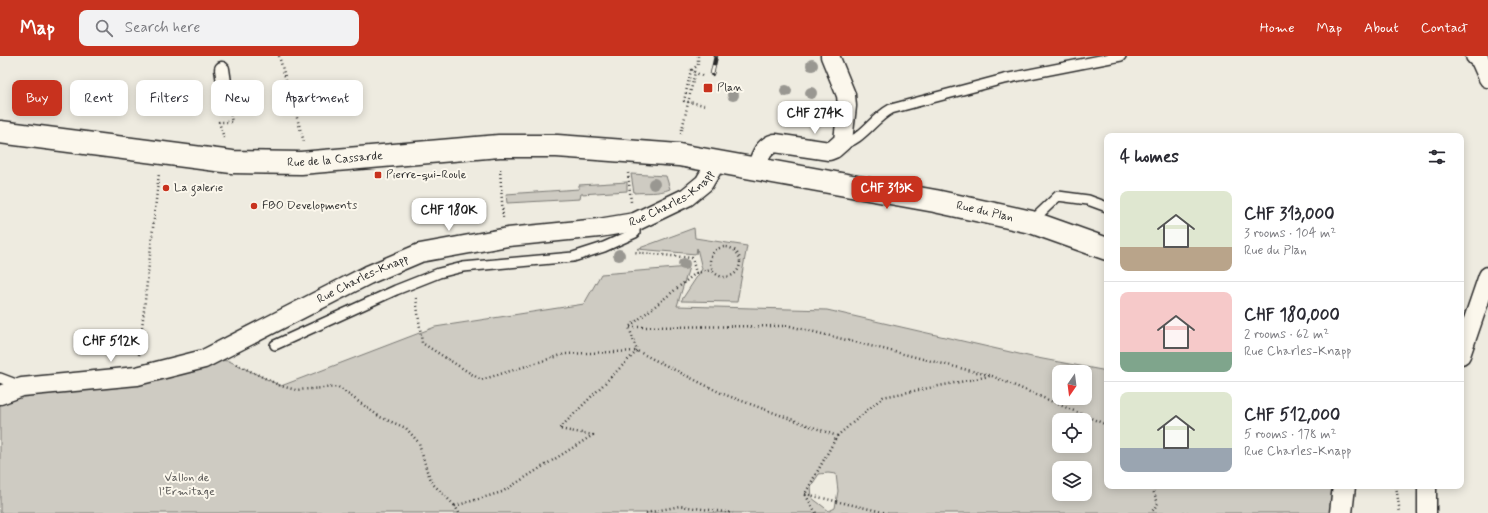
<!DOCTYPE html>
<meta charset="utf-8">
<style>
body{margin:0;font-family:Mynerve,sans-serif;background:#f2f2f3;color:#2b2b33;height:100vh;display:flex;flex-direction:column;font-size:15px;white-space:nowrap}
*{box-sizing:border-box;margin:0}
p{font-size:13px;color:#7c7c81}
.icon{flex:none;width:22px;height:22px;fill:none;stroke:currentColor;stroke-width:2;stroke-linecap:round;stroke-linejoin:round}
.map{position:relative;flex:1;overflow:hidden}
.sheet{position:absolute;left:1104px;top:77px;width:360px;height:356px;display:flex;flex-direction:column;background:#fff;border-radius:8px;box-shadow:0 2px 10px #0003}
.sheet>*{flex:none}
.hud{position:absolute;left:12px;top:24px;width:380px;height:36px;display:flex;gap:8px}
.needle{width:26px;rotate:194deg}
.tools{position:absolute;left:1052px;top:309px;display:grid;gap:8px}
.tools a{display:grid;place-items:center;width:40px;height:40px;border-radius:8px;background:#fff;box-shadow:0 2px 10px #0003;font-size:20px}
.price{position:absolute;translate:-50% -34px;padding:0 9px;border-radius:8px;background:#fff;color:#222;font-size:13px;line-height:26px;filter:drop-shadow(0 1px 2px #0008)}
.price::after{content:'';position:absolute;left:50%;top:24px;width:12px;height:9px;margin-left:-6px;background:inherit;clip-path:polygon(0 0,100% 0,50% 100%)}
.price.current{background:#c8321e;color:#fff}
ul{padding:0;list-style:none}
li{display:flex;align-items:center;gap:12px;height:100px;padding:0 16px}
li+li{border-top:1px solid #e1e1e2}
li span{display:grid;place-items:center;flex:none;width:112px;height:80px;border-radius:8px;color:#555}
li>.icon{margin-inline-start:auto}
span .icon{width:48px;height:48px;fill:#fffc;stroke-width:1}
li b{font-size:17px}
h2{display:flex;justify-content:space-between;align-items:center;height:48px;padding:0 16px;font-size:17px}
.chip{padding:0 14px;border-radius:8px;background:#fff;box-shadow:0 2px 10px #0003;font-size:14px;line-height:36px}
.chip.current{background:#c8321e;color:#fff}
header{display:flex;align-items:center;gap:24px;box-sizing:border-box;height:56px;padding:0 20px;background:#c8321e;color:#fff}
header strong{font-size:19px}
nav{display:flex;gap:22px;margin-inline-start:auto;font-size:14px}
.search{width:280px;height:36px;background:#f2f2f3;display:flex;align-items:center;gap:10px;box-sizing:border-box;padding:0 14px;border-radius:8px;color:#7c7c81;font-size:15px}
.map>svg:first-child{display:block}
.green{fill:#cecbc2;stroke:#7c7b76;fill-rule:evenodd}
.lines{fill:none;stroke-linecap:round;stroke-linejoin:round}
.service-casing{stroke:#2b2b2b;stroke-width:12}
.pedestrian-casing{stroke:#2b2b2b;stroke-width:17}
.minor-casing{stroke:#2b2b2b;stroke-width:21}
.secondary-casing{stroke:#2b2b2b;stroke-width:25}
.path{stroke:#2b2b2b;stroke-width:2.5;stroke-dasharray:1 3;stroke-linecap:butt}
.service{stroke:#fbf7ec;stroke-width:9}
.pedestrian{stroke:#fbf7ec;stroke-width:14}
.minor{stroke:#fbf7ec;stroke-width:18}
.secondary{stroke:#fbf7ec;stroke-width:22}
.rail-casing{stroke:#2b2b2b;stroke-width:4.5}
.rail{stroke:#fbf7ec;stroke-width:3;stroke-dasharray:9;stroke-linecap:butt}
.tree{fill:#999791}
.poi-dot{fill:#c8321e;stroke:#fbf7ec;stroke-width:1.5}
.labels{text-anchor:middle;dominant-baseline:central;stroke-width:4;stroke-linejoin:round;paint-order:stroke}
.poi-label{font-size:12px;fill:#2b2b2b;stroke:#fbf7ec;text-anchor:start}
.street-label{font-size:12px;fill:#2b2b2b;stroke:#fbf7ec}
.park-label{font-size:12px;fill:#545351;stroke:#fbf7ec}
</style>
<header>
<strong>Map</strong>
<div class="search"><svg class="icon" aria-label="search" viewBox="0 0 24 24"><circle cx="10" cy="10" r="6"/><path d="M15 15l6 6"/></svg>Search here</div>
<nav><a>Home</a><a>Map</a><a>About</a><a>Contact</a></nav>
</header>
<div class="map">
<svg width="1488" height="457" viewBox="0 0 1488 457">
<rect width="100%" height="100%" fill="#eeebe0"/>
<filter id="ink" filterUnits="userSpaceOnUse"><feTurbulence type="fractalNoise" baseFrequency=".025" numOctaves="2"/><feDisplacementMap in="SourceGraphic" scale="8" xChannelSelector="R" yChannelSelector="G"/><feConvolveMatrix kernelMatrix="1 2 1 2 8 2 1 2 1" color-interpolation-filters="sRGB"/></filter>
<g filter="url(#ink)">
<g class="green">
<path d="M631 118 666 120 670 133C658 138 647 136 634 137Z"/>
<path d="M627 126V135L581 138 580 143 507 147 506 138 579 133V129Z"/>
<path d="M694 172 695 182 747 190 737 246 681 245 702 213 697 192 696 198 637 193Z"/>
<path d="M689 211 677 250 827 254 1032 301 1107 315V430H1344L1340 457H0V322L22 331 204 303 229 305 281 330 435 271 584 248 601 218ZM1059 316H1085V342H1059ZM1059 364H1085V390H1059ZM1059 412H1085V438H1059ZM828 417 836 418 838 435 835 452 829 455 812 442 811 430 819 418Z"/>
</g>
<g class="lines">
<defs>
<g id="service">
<path d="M840 89C863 84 871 64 891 53L1004 23 1121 0"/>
<path d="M1032 165 1058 140 1088 144 1107 151"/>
<path d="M275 289 396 234 439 217 463 211 573 201 604 191 635 177V166"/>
<path d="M0 322 21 330"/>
</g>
<path id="pedestrian" d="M222 13 226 40"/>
<g id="minor">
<path d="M1475 0 1480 4 1488 22"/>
<path d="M756 112C760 101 763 90 775 87L829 95 834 93 843 85 847 50 846 39 830 0"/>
<path d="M1461 299 1488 220"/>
<path id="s1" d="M0 339 22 331 137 320 204 303 368 219 420 197 508 181 599 172 635 166 687 141 704 127 717 105"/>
<path d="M1427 430V457"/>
</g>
<g id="secondary">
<path id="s2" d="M0 76 232 106 301 107 499 90H557L679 99 935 145 1031 166 1107 193"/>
<path d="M1341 457 1344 430"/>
</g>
</defs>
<use href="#service" class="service-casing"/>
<use href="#pedestrian" class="pedestrian-casing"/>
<use href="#minor" class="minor-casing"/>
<use href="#secondary" class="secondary-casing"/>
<g class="path">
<path d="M279 0 304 86"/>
<path d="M692 14 698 9V0"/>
<path d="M702 20 691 14 684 45 704 49"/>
<path d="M681 78 695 16"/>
<path d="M224 82 219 66H232L230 57"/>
<path d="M500 113 503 162"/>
<path d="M628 117 631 146"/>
<circle cx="725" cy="206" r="15"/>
<path d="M696 217 712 214"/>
<path d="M416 242 422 287 481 324 565 298 637 295 723 338 837 380 805 438 816 457"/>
<path d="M630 271 790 270 992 320 1107 369"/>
<path d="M139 299 159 117"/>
<path d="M236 308 281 330 296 334 338 331 380 361 406 372 419 387 427 415 433 428 455 450"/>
<path d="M837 380 883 341 990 320"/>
<path d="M1149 430 1152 432 1158 447 1151 457"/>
<path d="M1396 430 1400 457"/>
<path d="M805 438 887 457"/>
<path d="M459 457 455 450 502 436 593 379 559 373 637 295 629 271 696 217 692 202 633 196"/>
<path d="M646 457 680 450 733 457"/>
</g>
<use href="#service" class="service"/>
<use href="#pedestrian" class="pedestrian"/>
<use href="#minor" class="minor"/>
<use href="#secondary" class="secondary"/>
<defs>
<path id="rail" d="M712 18 716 0"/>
</defs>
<use href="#rail" class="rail-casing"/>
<use href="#rail" class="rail"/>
</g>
<g class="tree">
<circle cx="812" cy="9" r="6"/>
<circle cx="786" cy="35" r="6"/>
<circle cx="811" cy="37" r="6"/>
<circle cx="733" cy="39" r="6"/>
<circle cx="654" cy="128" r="6"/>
<circle cx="619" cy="199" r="6"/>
<circle cx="684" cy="208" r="6"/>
</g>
</g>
<g class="poi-dot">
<rect x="703" y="27" width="10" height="10" rx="2"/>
<rect x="374" y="115" width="8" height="8" rx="2"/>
<circle cx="166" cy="132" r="4"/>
<circle cx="254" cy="150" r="4"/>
</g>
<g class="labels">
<g class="poi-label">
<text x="717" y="32">Plan</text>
<text x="386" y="119">Pierre-qui-Roule</text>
<text x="174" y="132">La galerie</text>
<text x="262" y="150">FBO Developments</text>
</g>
<g class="street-label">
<text stroke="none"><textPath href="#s2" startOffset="337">Rue de la Cassarde</textPath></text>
<text stroke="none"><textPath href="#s1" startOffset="710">Rue Charles-Knapp</textPath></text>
<text stroke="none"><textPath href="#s2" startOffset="993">Rue du Plan</textPath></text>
<text stroke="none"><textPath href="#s1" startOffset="386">Rue Charles-Knapp</textPath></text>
</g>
<g class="park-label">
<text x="187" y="422">Vallon de<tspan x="187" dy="14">l’Ermitage</tspan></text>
</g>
</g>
</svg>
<div class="tools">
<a><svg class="needle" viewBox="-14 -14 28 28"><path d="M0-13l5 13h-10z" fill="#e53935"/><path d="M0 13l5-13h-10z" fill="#7c7c81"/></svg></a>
<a><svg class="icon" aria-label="locate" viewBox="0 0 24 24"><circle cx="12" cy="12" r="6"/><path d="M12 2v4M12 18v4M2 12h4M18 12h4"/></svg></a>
<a><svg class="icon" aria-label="layers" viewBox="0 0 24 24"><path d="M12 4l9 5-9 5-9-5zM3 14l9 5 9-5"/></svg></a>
</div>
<b class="price" style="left:815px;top:79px">CHF 274K</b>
<b class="price current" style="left:887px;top:154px">CHF 313K</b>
<b class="price" style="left:449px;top:176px">CHF 180K</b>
<b class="price" style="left:111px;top:307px">CHF 512K</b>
<div class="hud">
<a class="chip current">Buy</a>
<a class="chip">Rent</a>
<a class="chip">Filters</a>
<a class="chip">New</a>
<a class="chip">Apartment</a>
</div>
<section class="sheet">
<h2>4 homes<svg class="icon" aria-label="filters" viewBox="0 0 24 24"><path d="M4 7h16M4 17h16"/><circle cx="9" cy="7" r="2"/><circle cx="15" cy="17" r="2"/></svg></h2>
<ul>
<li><span style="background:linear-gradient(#dfe7d0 70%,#b9a48a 0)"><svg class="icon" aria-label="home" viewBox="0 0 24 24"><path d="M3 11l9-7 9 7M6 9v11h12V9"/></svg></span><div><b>CHF 313,000</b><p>3 rooms · 104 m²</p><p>Rue du Plan</p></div></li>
<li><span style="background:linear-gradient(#f6c9c9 75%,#7fa58c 0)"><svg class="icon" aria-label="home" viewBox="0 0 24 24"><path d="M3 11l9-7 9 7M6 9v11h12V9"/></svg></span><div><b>CHF 180,000</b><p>2 rooms · 62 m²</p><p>Rue Charles-Knapp</p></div></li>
<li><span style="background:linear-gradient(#dfe7d0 70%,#9aa5b1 0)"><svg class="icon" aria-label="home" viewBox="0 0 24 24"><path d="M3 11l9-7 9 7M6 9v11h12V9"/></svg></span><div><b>CHF 512,000</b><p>5 rooms · 178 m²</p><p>Rue Charles-Knapp</p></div></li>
</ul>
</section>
</div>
